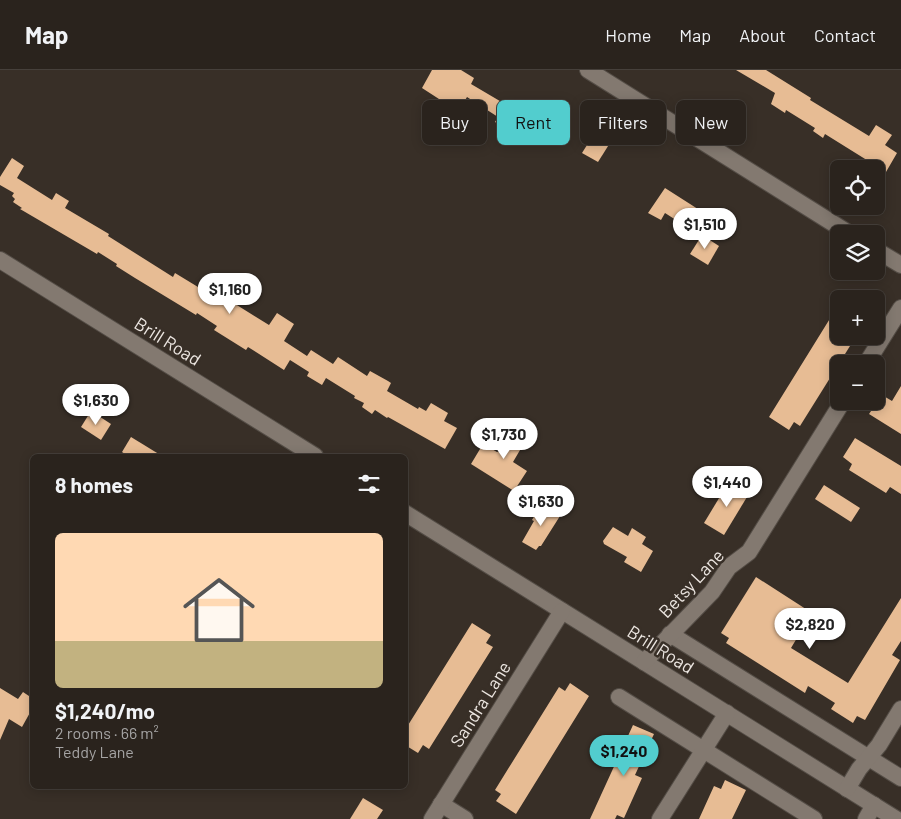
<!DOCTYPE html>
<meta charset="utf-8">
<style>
body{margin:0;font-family:Barlow,sans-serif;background:#362f2a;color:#f1f3f6;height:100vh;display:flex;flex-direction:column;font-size:19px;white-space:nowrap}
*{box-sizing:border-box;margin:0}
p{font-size:16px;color:#a5a4a4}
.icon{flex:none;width:28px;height:28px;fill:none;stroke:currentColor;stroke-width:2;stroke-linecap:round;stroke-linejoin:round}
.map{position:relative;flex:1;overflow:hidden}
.details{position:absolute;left:30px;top:384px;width:378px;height:335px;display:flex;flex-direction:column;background:#2a231d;border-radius:8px;box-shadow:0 2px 12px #0003,0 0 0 1px #46403b}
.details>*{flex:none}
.top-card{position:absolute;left:422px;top:30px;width:402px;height:45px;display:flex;gap:10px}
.buttons{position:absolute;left:830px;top:90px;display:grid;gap:10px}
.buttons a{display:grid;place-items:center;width:55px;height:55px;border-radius:8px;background:#2a231d;box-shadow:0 2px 12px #0003,0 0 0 1px #46403b;font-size:25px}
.price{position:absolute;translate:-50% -42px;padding:0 11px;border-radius:18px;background:#fff;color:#222;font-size:16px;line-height:32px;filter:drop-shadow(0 1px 2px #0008)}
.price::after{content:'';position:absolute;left:50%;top:30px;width:15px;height:11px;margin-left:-8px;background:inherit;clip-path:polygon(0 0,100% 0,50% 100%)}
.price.selected{background:#52cdce;color:#111}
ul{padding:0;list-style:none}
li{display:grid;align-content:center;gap:10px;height:265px;padding:0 25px}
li+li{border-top:1px solid #46403b}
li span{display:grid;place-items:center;height:155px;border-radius:8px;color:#555}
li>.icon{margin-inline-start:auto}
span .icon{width:90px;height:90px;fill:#fffc;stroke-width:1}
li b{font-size:21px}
h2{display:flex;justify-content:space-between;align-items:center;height:60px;padding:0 25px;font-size:21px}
.tag{padding:0 18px;border-radius:8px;background:#2a231d;box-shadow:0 2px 12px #0003,0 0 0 1px #46403b;font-size:18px;line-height:45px}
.tag.selected{background:#52cdce;color:#111}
header{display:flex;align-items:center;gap:30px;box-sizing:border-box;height:70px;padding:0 25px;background:#2a231d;border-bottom:1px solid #46403b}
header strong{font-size:24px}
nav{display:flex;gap:28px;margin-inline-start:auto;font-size:18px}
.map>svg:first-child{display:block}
.building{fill:#e7bc94}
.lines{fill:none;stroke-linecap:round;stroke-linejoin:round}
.minor-casing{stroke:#544d46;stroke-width:18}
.minor{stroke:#837970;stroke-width:16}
.labels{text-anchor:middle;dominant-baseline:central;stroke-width:5;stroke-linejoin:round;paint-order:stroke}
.street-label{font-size:18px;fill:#ece6e1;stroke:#382f27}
</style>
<header>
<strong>Map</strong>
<nav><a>Home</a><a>Map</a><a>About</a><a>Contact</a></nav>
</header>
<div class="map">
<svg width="901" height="749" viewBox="0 0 901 749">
<rect width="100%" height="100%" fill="#382f27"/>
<g class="building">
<path d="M432 0H461L474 8 471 14 510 37 513 33 539 49 528 67 510 55 507 59 495 52 498 47 467 27 464 32 461 31 456 40 422 18Z"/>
<path d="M736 0H766L811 28 810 30 869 66 876 55 892 65 885 75 897 83 886 102 825 64 823 68 813 61 815 58 786 40 785 43 771 34 775 23Z"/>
<path d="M599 56 615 65 598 92 582 83Z"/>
<path d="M12 88 24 96 17 108 52 130 56 123 69 131 65 138 109 164 108 166 173 207 175 203 198 217 199 214 231 234 232 232 269 255 277 243 294 254 284 271 307 286 311 280 333 294 338 287 367 306 370 301 388 311 391 313 387 321 418 339 419 337 426 341 431 333 448 343 444 351 457 358 445 379 388 347 387 348 375 340 372 344 362 337 364 333 354 328 355 326 326 308 322 315 307 306 309 302 290 290 284 300 248 277 246 280 214 260 217 256 197 243 196 245 135 208 116 196 117 194 98 182 97 184 20 139 22 138 13 132 15 129 12 126 14 123 0 115V107Z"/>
<path d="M665 118 701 141 690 159 665 143 661 150 648 143Z"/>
<path d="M702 165 719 176 708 195 690 184Z"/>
<path d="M839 234V266H846L843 272 850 276 800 356 794 352 789 360 769 347Z"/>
<path d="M901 316V364L869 344 882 325 892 331Z"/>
<path d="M91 341 111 354 101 370 81 357Z"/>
<path d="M516 354 530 363 513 392 527 401 514 421 471 394 483 374 497 382 500 381Z"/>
<path d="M131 367 162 386H128L122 382Z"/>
<path d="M855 368 901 396V424L890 417 886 423 849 400 852 394 843 387Z"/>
<path d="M730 410 750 422 724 465 704 453Z"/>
<path d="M824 415 860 438 851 452 815 429Z"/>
<path d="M541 434 560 446 541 476H539L536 480 522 472 534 451 532 450Z"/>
<path d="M613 457 628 466 632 458 646 467 642 474 653 481 641 502 624 492 627 487 604 474 603 471Z"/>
<path d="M756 507 812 543 791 578 848 613 901 528V571L892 585 900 590 865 650 857 646 853 653 831 639 835 633 808 616 805 623 726 573 729 568 721 563Z"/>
<path d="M472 553 491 565 486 573 493 577 429 679 423 675 418 683 405 675V660Z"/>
<path d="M570 613 589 626 516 744 496 731 501 724 495 720 559 617 565 621Z"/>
<path d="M0 618 18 629 23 622 32 628V639L22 657 9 649 0 670Z"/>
<path d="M633 655 654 664 635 705 642 708 624 748 617 745 615 749H590Z"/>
<path d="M725 710 746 720 732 749H699L714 716 721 719Z"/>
<path d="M363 728 383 740 377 749H350Z"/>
</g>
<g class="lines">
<defs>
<g id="minor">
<path d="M588 0 850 164"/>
<path d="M876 180 901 195"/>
<path d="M0 190 315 386"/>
<path d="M866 294 901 238"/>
<path d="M405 443 896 749"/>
<path d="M670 564 901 708"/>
<path d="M644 592 712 522 729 497 749 482 843 331"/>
<path d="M619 627 814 749"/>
<path d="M847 719 859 699 879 675 901 639"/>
<path d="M441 734 465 749"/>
<path d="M432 749 562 541"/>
<path d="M660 749 727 643"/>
<path d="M866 749 874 735"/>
</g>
</defs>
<use href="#minor" class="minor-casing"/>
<use href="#minor" class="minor"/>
</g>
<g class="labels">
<g class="street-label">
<text transform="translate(168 271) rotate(32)">Brill Road</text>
<text transform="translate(691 513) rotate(-47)">Betsy Lane</text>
<text transform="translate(661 579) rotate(32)">Brill Road</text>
<text transform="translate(480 634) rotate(-58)">Sandra Lane</text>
</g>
</g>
</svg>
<div class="buttons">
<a><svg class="icon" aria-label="locate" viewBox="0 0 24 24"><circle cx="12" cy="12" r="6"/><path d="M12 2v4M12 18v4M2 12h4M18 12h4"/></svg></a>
<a><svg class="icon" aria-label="layers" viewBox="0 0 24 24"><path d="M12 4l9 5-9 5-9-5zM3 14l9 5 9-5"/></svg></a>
<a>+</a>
<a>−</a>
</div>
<b class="price" style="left:705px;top:180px">$1,510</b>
<b class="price" style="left:230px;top:245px">$1,160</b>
<b class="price" style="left:96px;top:356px">$1,630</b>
<b class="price" style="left:504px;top:390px">$1,730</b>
<b class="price" style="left:727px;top:438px">$1,440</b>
<b class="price" style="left:541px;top:457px">$1,630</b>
<b class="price" style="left:810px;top:580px">$2,820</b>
<b class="price selected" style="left:624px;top:707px">$1,240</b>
<div class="top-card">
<a class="tag">Buy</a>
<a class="tag selected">Rent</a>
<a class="tag">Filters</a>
<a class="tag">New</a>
</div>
<section class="details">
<h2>8 homes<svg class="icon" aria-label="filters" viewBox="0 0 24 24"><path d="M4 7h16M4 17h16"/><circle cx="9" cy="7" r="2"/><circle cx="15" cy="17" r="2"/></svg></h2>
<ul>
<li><span style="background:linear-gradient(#ffd9b3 70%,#c2b280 0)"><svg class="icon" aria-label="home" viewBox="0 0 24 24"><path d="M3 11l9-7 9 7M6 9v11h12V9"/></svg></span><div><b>$1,240/mo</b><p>2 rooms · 66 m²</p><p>Teddy Lane</p></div></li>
</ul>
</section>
</div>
